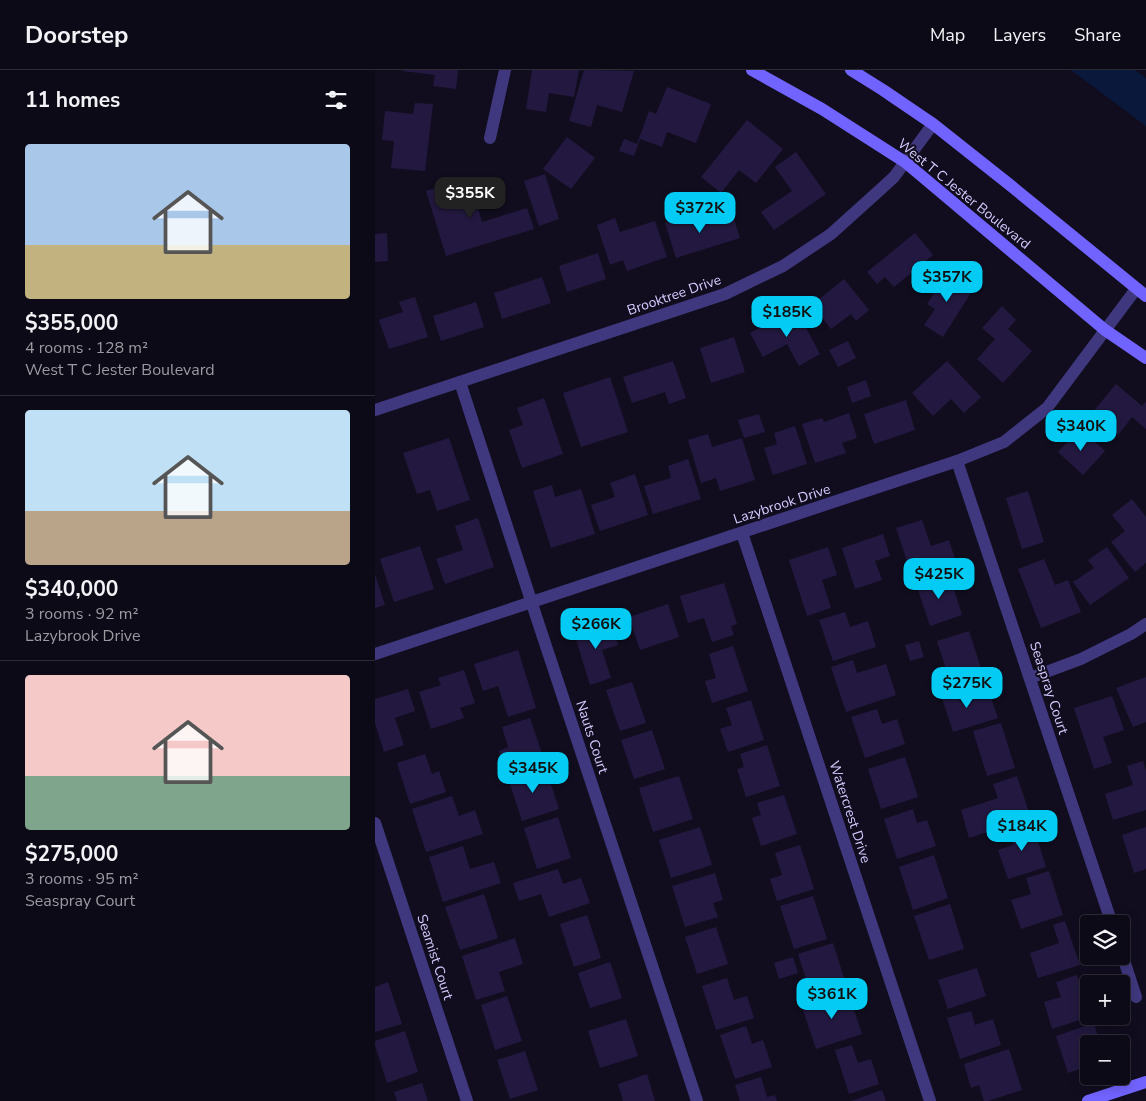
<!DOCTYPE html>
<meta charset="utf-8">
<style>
body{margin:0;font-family:"Nunito Sans",sans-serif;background:#1b1824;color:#f1f3f6;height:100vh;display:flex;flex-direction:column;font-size:19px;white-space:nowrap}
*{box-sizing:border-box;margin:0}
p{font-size:16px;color:#9a9aa1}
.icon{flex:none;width:28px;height:28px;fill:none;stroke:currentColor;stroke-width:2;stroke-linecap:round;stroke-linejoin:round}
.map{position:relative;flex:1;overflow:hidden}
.sheet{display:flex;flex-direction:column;background:#0d0a17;width:375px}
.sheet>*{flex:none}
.tools{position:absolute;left:705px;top:845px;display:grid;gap:10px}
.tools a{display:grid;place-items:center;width:50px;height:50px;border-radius:5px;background:#0d0a17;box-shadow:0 2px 12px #0003,0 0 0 1px #2d2b36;font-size:25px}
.price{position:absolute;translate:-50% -42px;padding:0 11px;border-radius:10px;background:#03cbf3;color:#111;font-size:16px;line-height:32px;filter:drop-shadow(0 1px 2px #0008)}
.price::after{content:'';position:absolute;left:50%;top:30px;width:15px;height:11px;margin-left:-8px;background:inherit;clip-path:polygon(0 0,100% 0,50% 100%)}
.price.selected{background:#222;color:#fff}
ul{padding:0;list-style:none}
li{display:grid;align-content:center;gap:10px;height:265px;padding:0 25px}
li+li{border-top:1px solid #2d2b36}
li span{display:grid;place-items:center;height:155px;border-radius:5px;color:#555}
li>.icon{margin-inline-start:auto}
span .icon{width:90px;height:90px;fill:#fffc;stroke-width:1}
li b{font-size:21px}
h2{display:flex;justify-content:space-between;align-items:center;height:60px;padding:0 25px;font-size:21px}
header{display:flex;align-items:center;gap:30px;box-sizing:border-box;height:70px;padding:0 25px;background:#0d0a17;border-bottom:1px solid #2d2b36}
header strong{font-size:24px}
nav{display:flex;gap:28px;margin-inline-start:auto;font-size:18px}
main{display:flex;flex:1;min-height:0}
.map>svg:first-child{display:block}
.water{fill:#09183b}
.building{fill:#231940}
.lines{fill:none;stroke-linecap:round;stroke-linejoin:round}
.street{stroke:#3f387e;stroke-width:12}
.secondary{stroke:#7163fd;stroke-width:12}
.labels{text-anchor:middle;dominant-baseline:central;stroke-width:4;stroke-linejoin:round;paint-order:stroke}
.street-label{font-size:14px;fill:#d4cbfe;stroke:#110d1f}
</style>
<header>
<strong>Doorstep</strong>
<nav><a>Map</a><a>Layers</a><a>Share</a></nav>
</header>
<main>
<section class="sheet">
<h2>11 homes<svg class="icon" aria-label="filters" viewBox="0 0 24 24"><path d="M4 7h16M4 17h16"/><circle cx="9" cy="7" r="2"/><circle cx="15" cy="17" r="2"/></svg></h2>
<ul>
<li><span style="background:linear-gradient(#a9c7e8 65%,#c2b280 0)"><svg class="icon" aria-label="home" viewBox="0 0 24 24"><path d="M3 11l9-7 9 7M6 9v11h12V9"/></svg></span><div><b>$355,000</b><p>4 rooms · 128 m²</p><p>West T C Jester Boulevard</p></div></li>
<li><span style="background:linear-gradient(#bfe0f5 65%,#b9a48a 0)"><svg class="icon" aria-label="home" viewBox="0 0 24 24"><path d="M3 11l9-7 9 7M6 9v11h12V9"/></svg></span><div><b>$340,000</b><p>3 rooms · 92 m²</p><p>Lazybrook Drive</p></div></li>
<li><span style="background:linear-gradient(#f6c9c9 65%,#7fa58c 0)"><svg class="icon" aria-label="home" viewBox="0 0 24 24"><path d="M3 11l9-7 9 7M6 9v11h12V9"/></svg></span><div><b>$275,000</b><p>3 rooms · 95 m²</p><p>Seaspray Court</p></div></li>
</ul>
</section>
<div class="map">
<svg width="771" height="1031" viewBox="0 0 771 1031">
<rect width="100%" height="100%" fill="#110d1f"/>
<path class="water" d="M696 0H760L771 8V56Z"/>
<g class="building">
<path d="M28 0H83L81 19 58 16 60 5 28 1Z"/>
<path d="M157 0H204L199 27 174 23 171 42 151 39Z"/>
<path d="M209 0 259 1 247 42 222 35 216 57 194 51Z"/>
<path d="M292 17 336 34 321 73 292 62 287 77 265 69 259 86 244 81 249 69 262 74 274 41 281 44Z"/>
<path d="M40 33 58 34 50 101 16 98 19 71 7 70 10 41 38 44Z"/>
<path d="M372 50 408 79 381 113 364 100 346 123 326 107Z"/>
<path d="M192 67 220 88 196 119 168 99Z"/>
<path d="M421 82 451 124 399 160 386 142 417 121 400 97Z"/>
<path d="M170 104 184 149 164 156 149 111Z"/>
<path d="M94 108 107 152 152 138 159 159 71 186 51 121Z"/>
<path d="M325 143 329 155 358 146 365 168 301 188 290 153Z"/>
<path d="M240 148 245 162 280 151 292 187 252 201 248 190 235 195 222 155Z"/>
<path d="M12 163 13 191 0 192V164Z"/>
<path d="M540 163 558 185 519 217 510 207 502 214 492 202Z"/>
<path d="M223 183 231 209 192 222 184 196Z"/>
<path d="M573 202 599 218 568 267 549 255 560 239 552 234Z"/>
<path d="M167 207 176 233 127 249 119 223Z"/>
<path d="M469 209 494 240 481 251 476 244 456 259 437 235Z"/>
<path d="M40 227 53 267 14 279 4 250 28 242 24 232Z"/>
<path d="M101 232 109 257 66 271 58 246Z"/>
<path d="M627 236 641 250 633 259 657 281 628 313 602 289 620 269 607 258Z"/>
<path d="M421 239 445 284 424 296 412 274 388 287 375 263Z"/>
<path d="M359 267 370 302 336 313 325 278Z"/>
<path d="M473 271 481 288 463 297 454 280Z"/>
<path d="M298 291 311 328 294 334 290 322 257 333 248 307Z"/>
<path d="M572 291 606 327 589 343 576 329 558 346 537 323Z"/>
<path d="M235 307 253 362 206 377 188 323Z"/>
<path d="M491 310 496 326 477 333 472 317Z"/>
<path d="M741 314 767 336 771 332V359L757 347 743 365 717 343Z"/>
<path d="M169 328 188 384 147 398 134 360 148 355 142 338Z"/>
<path d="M531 330 540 360 499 374 489 344Z"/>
<path d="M474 343 482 368 467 373 471 383 440 393 427 354 447 348 449 352Z"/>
<path d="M384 344 390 362 369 368 363 350Z"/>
<path d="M420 356 432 394 398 405 389 378 402 374 399 363Z"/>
<path d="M705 358 730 381 708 405 683 382Z"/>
<path d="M333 364 337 377 367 368 380 410 345 421 341 408 326 413 313 370Z"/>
<path d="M74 368 95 430 62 441 55 420 42 424 28 383Z"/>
<path d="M313 389 326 429 278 444 269 416 296 408 293 396Z"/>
<path d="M260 404 273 445 225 461 216 435 240 427 235 413Z"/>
<path d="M177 415 180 427 206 419 220 464 176 478 158 421Z"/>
<path d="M653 421 669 472 647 479 631 428Z"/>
<path d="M757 429 771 447V493L760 502 736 472 750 461 737 445Z"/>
<path d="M103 448 119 497 70 514 61 489 88 480 80 456Z"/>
<path d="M547 450 556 476 574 470 581 492 537 506 521 458Z"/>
<path d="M508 464 515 486 500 491 507 510 480 519 467 478Z"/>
<path d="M45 476 59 519 19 532 5 489Z"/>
<path d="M453 477 462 505 447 510 456 538 432 546 414 490Z"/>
<path d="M732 477 754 508 715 535 698 512 719 498 713 490Z"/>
<path d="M669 489 680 515 693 510 706 542 666 558 643 499Z"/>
<path d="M0 504 10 535 0 538Z"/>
<path d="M574 504 587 545 555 556 541 514Z"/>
<path d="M349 513 362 554 356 556 359 565 337 572 329 548 313 553 305 526Z"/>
<path d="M293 534 304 567 265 580 254 547Z"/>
<path d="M470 542 475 557 493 551 501 577 458 591 444 550Z"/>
<path d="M235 551 243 575 227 580 236 608 215 615 199 563Z"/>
<path d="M594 561 606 598 574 609 562 571Z"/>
<path d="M544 571 549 587 535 591 530 575Z"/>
<path d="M358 576 373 621 337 633 330 611 341 608 334 584Z"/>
<path d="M143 580 161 638 133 647 123 616 108 621 99 594Z"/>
<path d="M478 590 482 603 511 594 521 625 471 642 456 597Z"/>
<path d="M89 600 100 633 85 638 89 648 56 659 44 622 66 615 63 608Z"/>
<path d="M771 607V652L758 657 741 618Z"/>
<path d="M257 612 271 653 245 661 231 620Z"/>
<path d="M580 614 585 632 614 622 623 648 578 662 564 619Z"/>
<path d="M33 619 40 641 20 648 29 675 9 682 0 653V629Z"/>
<path d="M737 626 749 660 728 667 737 693 719 699 699 638Z"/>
<path d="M376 630 389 670 353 682 345 659 357 655 351 638Z"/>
<path d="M502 639 507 654 522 649 530 674 490 688 476 647Z"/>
<path d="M155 648 169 689 131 702 124 681 133 677 127 657Z"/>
<path d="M626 653 640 698 612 706 598 661Z"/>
<path d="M277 660 290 699 259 709 246 670Z"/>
<path d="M392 675 405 716 371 727 362 699 369 697 365 684Z"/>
<path d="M50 684 57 704 64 701 71 722 35 734 22 693Z"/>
<path d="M530 687 543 727 506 739 493 699Z"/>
<path d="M768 691 771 701V740L738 750 730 724 758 715 752 696Z"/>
<path d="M170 696 184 739 147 751 133 708Z"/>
<path d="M304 706 318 749 278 762 264 718Z"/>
<path d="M642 706 656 748 594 768 586 740 623 728 618 714Z"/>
<path d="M409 725 422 764 386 776 377 748 386 745 382 733Z"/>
<path d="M77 726 84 746 100 740 108 764 51 782 37 739Z"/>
<path d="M538 739 542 753 552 750 561 776 522 789 509 749Z"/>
<path d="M183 747 196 788 162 799 149 758Z"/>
<path d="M657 752 671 797 633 809 623 780 638 775 633 760Z"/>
<path d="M325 757 337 795 296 808 284 770Z"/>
<path d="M771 757V799L759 803 747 765Z"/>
<path d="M425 775 439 819 402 831 395 809 407 805 400 783Z"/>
<path d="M88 776 95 799 119 792 126 813 68 832 54 787Z"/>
<path d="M559 785 573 828 538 840 524 797Z"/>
<path d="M183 799 188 814 206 808 215 833 174 847 166 824 144 831 138 813Z"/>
<path d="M674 801 688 845 646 859 636 830 656 824 651 808Z"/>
<path d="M340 803 348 830 338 833 343 847 310 857 297 816Z"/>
<path d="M109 824 123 868 85 880 70 837Z"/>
<path d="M438 826 452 869 419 879 405 836Z"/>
<path d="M575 834 589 879 554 890 539 846Z"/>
<path d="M212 845 226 888 199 897 185 854Z"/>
<path d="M690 851 705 895 663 908 655 883 684 873 678 855Z"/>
<path d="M341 857 353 894 322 904 310 867Z"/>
<path d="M140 868 148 894 124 902 130 921 101 930 87 886Z"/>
<path d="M458 873 471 914 436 925 423 884Z"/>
<path d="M418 887 423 903 404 909 399 893Z"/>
<path d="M235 892 247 928 215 938 203 903Z"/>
<path d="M602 898 611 926 573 939 563 910Z"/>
<path d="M702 905 714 941V947L677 959 669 932 686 927 681 912Z"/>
<path d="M352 908 359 930 372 926 379 948 341 960 327 916Z"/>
<path d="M13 912 27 954 0 962V917Z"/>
<path d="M473 922 487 964 441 979 427 937Z"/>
<path d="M132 926 147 971 120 980 106 935Z"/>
<path d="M596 941 600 955 618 949 626 975 585 989 572 948Z"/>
<path d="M251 949 263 986 225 998 213 961Z"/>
<path d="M719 953 725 974H714V996L693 1003 681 966Z"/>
<path d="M371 956 377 974 388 970 397 997 360 1009 345 965Z"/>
<path d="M30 961 43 1002 12 1013 0 975V971Z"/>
<path d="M477 975 483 993 496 989 504 1014 474 1024 460 980Z"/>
<path d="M634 979 647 1020 613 1031H609L604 1015 596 1018 589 994Z"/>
<path d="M150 981 163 1020 135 1029 122 990Z"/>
<path d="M272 1004 280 1031H248L243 1014Z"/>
<path d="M386 1007 392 1027 400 1025 402 1031H365L360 1015Z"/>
<path d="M47 1013 53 1031H22L19 1022Z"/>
<path d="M507 1020 511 1031H476Z"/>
</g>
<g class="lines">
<g class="street">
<path d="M115 68 130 0"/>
<path d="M85 312 163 552 322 1031"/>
<path d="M0 340 350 224 408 196 456 164 507 118 519 107 530 92 558 54"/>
<path d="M582 391 737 854"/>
<path d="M367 463 555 1031"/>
<path d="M0 584 582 391 629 372 672 338 761 219"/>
<path d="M655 608 706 589 756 564 771 554"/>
<path d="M0 753 92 1031"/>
<path d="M746 881 761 927"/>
</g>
<g class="secondary">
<path d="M377 0 447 39 530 92 730 260 771 288"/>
<path d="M476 0 508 20 558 54 635 115 771 226"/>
<path d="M713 1031 771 1012"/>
</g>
</g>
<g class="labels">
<g class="street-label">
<text transform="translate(589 124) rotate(39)">West T C Jester Boulevard</text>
<text transform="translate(299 225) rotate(-19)">Brooktree Drive</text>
<text transform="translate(407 434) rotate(-18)">Lazybrook Drive</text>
<text transform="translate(674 618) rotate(72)">Seaspray Court</text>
<text transform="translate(217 667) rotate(72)">Nauts Court</text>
<text transform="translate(475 742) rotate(72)">Watercrest Drive</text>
<text transform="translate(60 887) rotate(72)">Seamist Court</text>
</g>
</g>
</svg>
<div class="tools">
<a><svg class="icon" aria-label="layers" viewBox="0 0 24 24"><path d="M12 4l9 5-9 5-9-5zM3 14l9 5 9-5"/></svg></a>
<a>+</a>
<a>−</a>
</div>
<b class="price selected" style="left:95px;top:149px">$355K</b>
<b class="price" style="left:325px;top:164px">$372K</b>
<b class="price" style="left:572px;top:233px">$357K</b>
<b class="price" style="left:412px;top:268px">$185K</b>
<b class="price" style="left:706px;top:382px">$340K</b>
<b class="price" style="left:564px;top:530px">$425K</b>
<b class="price" style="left:221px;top:580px">$266K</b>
<b class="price" style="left:592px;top:639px">$275K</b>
<b class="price" style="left:158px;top:724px">$345K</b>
<b class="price" style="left:647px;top:782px">$184K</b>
<b class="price" style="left:457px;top:950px">$361K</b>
</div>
</main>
